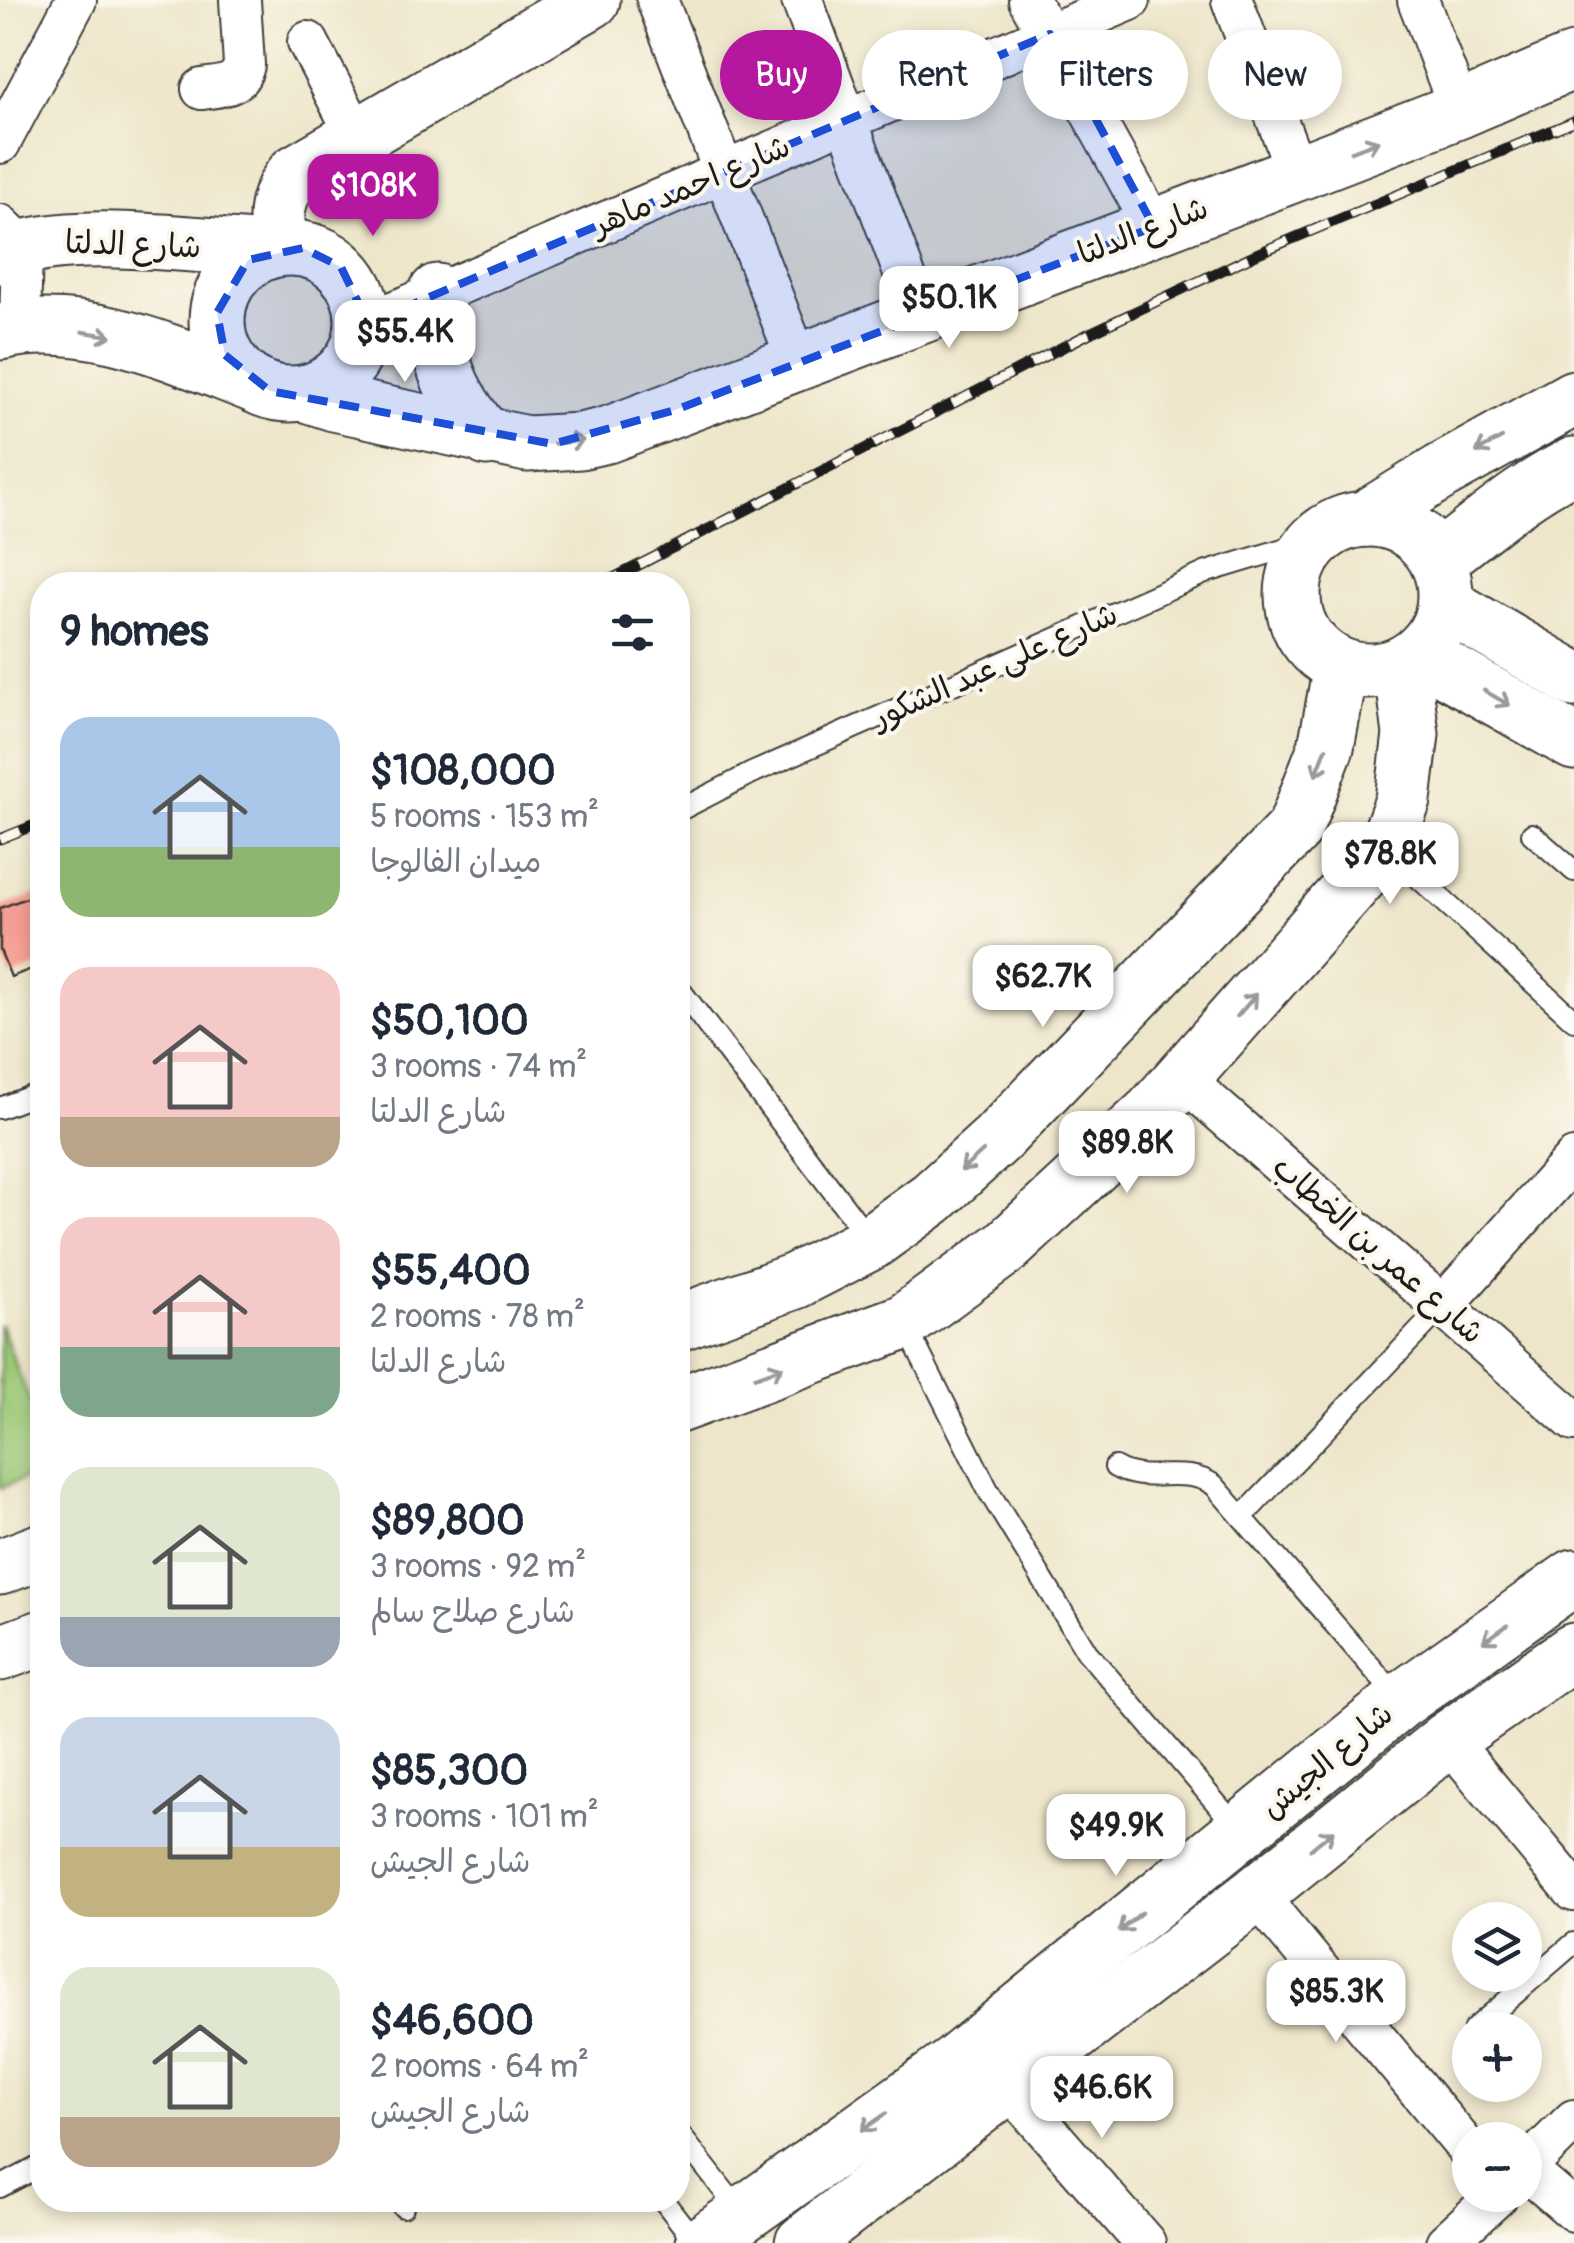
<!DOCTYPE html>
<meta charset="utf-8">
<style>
body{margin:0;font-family:Pangolin,"Playpen Sans Arabic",sans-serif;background:#f6f6f7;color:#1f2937;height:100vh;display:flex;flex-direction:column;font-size:38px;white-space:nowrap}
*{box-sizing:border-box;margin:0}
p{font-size:32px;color:#747a83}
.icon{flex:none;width:55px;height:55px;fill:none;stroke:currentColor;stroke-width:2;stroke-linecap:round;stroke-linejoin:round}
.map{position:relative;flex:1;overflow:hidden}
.details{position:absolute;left:30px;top:572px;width:660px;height:1640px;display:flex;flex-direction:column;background:#fff;border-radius:40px;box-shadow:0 5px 15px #0003}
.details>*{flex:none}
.top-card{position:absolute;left:720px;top:30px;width:702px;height:90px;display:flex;gap:20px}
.fabs{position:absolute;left:1452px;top:1902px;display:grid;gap:20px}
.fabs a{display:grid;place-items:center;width:90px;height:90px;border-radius:50%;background:#fff;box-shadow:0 5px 15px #0003;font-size:50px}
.price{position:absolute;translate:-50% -85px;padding:0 22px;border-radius:20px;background:#fff;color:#222;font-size:32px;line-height:65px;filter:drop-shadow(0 2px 5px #0008)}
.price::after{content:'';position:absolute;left:50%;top:60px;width:30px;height:22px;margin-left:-15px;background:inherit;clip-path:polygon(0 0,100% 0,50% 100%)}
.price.active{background:#b5179e;color:#fff}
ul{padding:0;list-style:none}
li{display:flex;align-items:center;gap:30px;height:250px;padding:0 30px}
li span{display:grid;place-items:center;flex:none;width:280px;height:200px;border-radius:30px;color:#555}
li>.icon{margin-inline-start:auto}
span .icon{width:120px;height:120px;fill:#fffc;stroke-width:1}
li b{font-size:42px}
h2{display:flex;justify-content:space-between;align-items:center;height:120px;padding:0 30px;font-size:42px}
.chip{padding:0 35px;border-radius:45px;background:#fff;box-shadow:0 5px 15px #0003;font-size:35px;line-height:90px}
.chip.active{background:#b5179e;color:#fff}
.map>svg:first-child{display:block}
.green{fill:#9bc876;stroke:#5c7249;stroke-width:2.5}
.building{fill:#f59d92}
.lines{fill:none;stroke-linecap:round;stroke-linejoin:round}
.lane-casing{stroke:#3c3a36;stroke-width:24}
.street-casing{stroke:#3c3a36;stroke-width:44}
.secondary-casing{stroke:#3c3a36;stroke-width:59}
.lane{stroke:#fff;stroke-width:20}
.street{stroke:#fff;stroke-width:40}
.secondary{stroke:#fff;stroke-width:55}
.rail-casing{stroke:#1c1c1c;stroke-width:11}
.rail{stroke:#fbf7ec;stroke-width:8;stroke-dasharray:22;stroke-linecap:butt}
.oneway{stroke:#999}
.marked{fill:#1d4ed8;fill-opacity:0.2;stroke:#1d4ed8;stroke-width:8;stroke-dasharray:20 12;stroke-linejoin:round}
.labels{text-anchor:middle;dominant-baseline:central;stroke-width:8;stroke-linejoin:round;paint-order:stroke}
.street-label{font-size:32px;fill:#1c1c1c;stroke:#fbf7ec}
</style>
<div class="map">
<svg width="1574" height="2243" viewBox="0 0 1574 2243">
<rect width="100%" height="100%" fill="#fbf7ec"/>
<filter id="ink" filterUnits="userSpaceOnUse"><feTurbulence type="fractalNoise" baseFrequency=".01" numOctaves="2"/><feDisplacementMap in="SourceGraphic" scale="20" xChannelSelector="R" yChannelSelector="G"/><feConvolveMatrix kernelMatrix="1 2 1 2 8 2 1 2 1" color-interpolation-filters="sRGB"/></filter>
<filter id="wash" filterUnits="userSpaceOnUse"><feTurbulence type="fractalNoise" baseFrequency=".0048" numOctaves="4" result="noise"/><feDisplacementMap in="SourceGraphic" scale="40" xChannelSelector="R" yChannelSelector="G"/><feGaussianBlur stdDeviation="2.25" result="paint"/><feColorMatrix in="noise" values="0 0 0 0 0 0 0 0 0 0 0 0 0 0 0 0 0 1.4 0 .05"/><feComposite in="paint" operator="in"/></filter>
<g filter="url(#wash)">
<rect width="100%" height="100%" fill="#eee6ca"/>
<path class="green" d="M0 1324 42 1433V1472L0 1488Z"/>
<g id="blocks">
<path class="building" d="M42 892V965L11 977 0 950V908Z"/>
</g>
</g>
<g filter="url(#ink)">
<use href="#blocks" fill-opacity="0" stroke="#3c3a36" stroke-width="2.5"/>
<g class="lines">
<defs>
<g id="lane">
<path d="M678 811 752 773 1207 572 1319 538"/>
<path d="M1532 834 1574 871"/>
<path d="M1387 849 1574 1020"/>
<path d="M678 987 870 1240"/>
<path d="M0 1108 42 1092"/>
<path d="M905 1324 989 1492 1087 1652 1240 1831"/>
<path d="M1115 1467C1147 1486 1182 1464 1214 1485L1399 1699"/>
<path d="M1242 1517 1441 1308"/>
<path d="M1474 2029 1574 1943"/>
<path d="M678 2132 741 2213"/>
<path d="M0 2187 42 2165"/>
<path d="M398 2200 403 2207"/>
<path d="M663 2200 696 2243"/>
</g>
<g id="street">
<path d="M657 0 798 362"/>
<path d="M802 0 920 316"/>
<path d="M1029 0 1154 227"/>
<path d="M1232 0 1297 173"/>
<path d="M1418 0 1460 110"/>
<path d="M308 42 357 136"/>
<path d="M202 89C221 86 239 87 244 65L240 0"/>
<path d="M0 143 76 0"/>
<path d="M0 225 22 246 20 327"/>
<path d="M363 325 1130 0"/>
<path d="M1183 1079 1574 1421"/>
<path d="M1441 1308 1574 1159"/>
<path d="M1448 1739 1574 1891"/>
<path d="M1256 1894 1470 2152"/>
<path d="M1007 2085 1145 2243"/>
<path d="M1525 2168 1574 2120"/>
<path d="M1525 2169 1574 2211"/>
<path d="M1446 2243 1498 2195"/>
</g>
<g id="secondary">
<path d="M283 247C272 219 276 196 295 173L592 0"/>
<circle cx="290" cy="321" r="73"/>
<path d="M0 256C64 226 195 246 268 250"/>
<path d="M437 292C434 354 447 391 487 438"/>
<path d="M0 332C86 312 176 355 255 385"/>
<path d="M303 393 334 403 527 444 580 441 607 435 1297 173 1460 110 1574 61"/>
<path d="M1365 519 1441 472 1574 398"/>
<circle cx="1369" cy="595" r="76"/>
<path d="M1437 561C1483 526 1522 490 1574 465"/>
<path d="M1445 604 1574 679"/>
<path d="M1419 654 1574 742"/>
<path d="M678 1323 795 1281 871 1242 932 1198 997 1139 1295 828 1326 747 1341 667"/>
<path d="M678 1405 904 1322 1006 1247 1152 1112 1386 847 1403 800 1411 734 1402 664"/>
<path d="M0 1567 42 1551"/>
<path d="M0 1653 42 1638"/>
<path d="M703 2243 953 2065 1400 1701 1574 1577"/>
<path d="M803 2243 1256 1894 1448 1739 1574 1651"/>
</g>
</defs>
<use href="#lane" class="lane-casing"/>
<use href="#street" class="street-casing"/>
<use href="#secondary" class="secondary-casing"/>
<use href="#lane" class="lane"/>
<use href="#street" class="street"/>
<use href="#secondary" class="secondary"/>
<defs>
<g id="rail">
<path d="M600 585 1088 334 1256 254 1574 121"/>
<path d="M0 839 42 822"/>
</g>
</defs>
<use href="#rail" class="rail-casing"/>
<use href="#rail" class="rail"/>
</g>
<defs><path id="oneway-shaft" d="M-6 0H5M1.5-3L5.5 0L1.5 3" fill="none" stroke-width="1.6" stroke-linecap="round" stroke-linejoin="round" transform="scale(2.5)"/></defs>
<g class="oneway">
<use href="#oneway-shaft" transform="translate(1365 146) rotate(-21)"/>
<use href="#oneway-shaft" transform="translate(97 334) rotate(9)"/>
<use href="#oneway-shaft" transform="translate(569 442) rotate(-7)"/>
<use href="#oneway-shaft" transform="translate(1489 445) rotate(151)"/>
<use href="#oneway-shaft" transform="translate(1497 698) rotate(30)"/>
<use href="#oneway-shaft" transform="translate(1321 762) rotate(111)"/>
<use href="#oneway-shaft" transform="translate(1247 1005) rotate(-49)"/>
<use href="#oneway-shaft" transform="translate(972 1161) rotate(138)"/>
<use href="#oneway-shaft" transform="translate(769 1372) rotate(-20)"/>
<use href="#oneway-shaft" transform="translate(1495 1634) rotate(145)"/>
<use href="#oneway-shaft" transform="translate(1322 1840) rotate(-39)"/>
<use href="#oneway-shaft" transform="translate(1130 1922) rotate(141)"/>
<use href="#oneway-shaft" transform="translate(874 2122) rotate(145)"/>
</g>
</g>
<path class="marked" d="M1050 34 1154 227 675 410 553 444 270 391 225 355 217 313 248 260 303 248 341 267 368 323Z"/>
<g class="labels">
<g class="street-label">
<text transform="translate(691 186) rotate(-23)">شارع احمد ماهر</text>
<text transform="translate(1143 231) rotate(-21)">شارع الدلتا</text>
<text transform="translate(133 245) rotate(2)">شارع الدلتا</text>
<text transform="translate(995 666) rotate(-24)">شارع على عبد الشكور</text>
<text transform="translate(1378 1250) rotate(41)">شارع عمر بن الخطاب</text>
<text transform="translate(1327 1761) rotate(-40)">شارع الجيش</text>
</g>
</g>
</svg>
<div class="fabs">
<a><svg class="icon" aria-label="layers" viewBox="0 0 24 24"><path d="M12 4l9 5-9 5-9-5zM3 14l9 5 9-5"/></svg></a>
<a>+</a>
<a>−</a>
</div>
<b class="price active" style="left:373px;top:239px">$108K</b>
<b class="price" style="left:949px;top:351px">$50.1K</b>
<b class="price" style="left:405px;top:385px">$55.4K</b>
<b class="price" style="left:1390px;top:907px">$78.8K</b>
<b class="price" style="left:1043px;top:1030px">$62.7K</b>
<b class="price" style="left:1127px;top:1196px">$89.8K</b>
<b class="price" style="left:1116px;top:1879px">$49.9K</b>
<b class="price" style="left:1336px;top:2045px">$85.3K</b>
<b class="price" style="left:1102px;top:2141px">$46.6K</b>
<div class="top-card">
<a class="chip active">Buy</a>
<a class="chip">Rent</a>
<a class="chip">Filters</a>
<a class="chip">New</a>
</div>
<section class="details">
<h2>9 homes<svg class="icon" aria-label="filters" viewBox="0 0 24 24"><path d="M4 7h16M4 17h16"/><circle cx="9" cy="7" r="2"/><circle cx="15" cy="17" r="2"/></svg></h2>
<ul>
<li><span style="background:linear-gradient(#a9c7e8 65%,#8fb573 0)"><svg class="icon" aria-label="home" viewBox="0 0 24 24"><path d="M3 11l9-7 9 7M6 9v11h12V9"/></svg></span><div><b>$108,000</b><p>5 rooms · 153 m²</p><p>ميدان الفالوجا</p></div></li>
<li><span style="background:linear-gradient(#f6c9c9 75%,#b9a48a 0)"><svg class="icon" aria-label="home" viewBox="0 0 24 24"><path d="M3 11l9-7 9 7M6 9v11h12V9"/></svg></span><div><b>$50,100</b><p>3 rooms · 74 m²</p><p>شارع الدلتا</p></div></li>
<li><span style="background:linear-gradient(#f6c9c9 65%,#7fa58c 0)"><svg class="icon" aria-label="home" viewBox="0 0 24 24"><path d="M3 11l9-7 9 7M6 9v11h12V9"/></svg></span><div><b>$55,400</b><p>2 rooms · 78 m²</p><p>شارع الدلتا</p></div></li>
<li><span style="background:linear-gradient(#dfe7d0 75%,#9aa5b1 0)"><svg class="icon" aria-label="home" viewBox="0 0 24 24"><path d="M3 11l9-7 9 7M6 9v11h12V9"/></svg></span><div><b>$89,800</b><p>3 rooms · 92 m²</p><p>شارع صلاح سالم</p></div></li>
<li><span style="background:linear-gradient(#c9d6e8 65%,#c2b280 0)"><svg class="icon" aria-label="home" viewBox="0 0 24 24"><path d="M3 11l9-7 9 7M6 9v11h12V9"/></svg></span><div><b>$85,300</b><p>3 rooms · 101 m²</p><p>شارع الجيش</p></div></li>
<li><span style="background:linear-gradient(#dfe7d0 75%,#b9a48a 0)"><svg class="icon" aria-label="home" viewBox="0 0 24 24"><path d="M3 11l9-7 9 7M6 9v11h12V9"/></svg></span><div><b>$46,600</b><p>2 rooms · 64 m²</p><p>شارع الجيش</p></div></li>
</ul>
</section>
</div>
